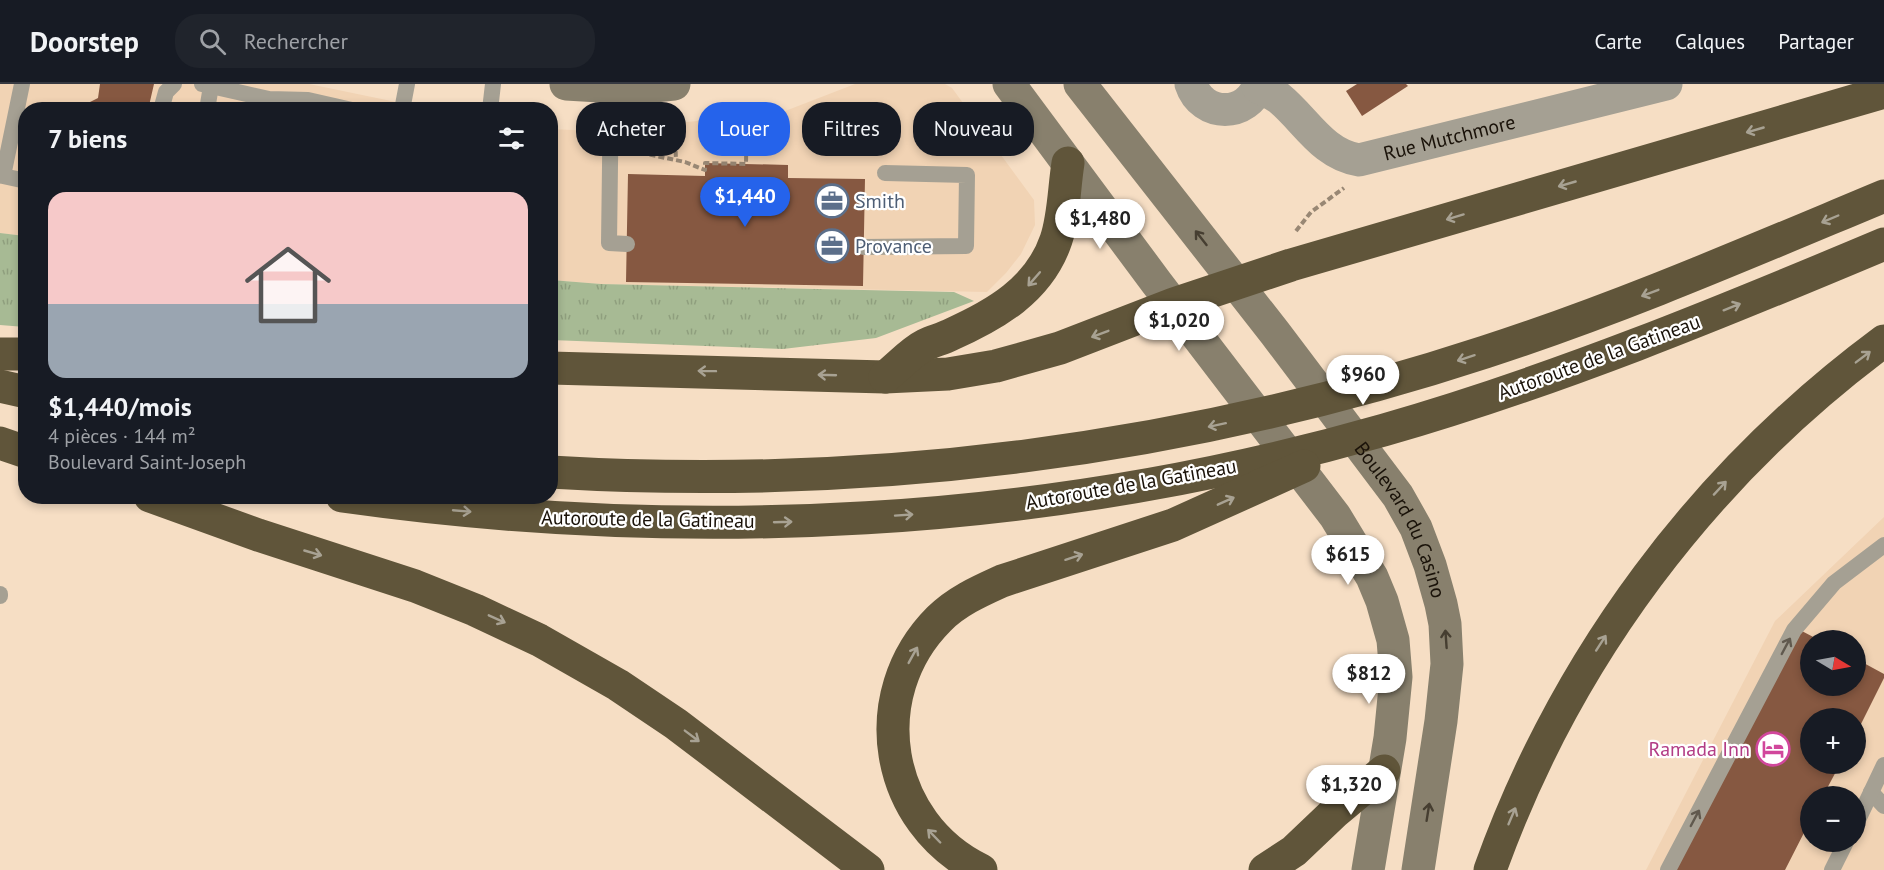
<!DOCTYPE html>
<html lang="fr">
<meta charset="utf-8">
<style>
body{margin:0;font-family:"PT Sans",sans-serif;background:#20242c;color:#f1f3f6;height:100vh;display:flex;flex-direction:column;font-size:22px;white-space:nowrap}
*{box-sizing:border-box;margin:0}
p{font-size:20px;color:#9ea1a6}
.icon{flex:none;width:33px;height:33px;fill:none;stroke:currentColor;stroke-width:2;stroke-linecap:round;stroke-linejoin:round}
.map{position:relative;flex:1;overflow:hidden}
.panel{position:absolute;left:18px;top:18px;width:540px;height:402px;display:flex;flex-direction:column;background:#171b24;border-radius:24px;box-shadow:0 3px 9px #0003}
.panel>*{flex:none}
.hud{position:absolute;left:576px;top:18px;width:570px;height:54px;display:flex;gap:12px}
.needle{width:39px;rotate:100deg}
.tools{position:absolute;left:1800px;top:546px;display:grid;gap:12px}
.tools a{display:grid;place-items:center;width:66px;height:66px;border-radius:50%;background:#171b24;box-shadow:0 3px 9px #0003;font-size:30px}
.price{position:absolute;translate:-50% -51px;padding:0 14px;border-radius:21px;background:#fff;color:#222;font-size:20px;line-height:39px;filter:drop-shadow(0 2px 3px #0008)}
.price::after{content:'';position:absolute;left:50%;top:36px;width:18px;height:14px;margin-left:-9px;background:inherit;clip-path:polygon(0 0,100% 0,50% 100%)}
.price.selected{background:#2563eb;color:#fff}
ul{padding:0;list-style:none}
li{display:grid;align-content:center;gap:12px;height:318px;padding:0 30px}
li span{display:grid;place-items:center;height:186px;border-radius:18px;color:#555}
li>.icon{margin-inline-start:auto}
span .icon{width:108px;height:108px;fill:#fffc;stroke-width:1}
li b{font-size:26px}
h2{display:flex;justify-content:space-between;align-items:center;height:72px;padding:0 30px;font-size:26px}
.pill{padding:0 21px;border-radius:24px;background:#171b24;box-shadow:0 3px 9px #0003;font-size:21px;line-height:54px}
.pill.selected{background:#2563eb;color:#fff}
header{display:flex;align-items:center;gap:36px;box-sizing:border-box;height:84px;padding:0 30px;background:#171b24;border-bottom:2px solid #363941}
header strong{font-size:28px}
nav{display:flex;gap:33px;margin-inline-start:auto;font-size:21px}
.search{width:420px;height:54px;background:#20242c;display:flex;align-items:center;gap:15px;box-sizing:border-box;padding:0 21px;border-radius:24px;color:#9ea1a6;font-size:22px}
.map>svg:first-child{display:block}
.built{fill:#f1d3b4;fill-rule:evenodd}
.grass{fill:url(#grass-tufts)}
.building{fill:#865841}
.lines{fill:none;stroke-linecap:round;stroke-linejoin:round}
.path{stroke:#988774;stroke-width:4;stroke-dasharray:6 3;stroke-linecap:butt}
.service{stroke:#a5a093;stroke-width:16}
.minor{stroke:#a5a093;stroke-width:33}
.secondary{stroke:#88806d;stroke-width:33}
.motorway{stroke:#60553a;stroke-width:33}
.oneway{stroke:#a8a293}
.oneway2{stroke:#463e31}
.oneway3{stroke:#60594e}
.labels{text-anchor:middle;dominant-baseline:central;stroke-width:4.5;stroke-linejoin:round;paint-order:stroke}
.street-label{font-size:20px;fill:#1a1209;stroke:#fff}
.service-label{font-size:20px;fill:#4e5e75;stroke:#fff;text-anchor:start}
.hotel-label{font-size:20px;fill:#b23c85;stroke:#fff;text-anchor:end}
</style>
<header>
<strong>Doorstep</strong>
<div class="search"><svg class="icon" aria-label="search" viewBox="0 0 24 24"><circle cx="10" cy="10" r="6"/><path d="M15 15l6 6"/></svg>Rechercher</div>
<nav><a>Carte</a><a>Calques</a><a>Partager</a></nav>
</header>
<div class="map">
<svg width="1884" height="786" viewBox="0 0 1884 786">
<defs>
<pattern id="grass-tufts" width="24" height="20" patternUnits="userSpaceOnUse" patternTransform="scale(1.5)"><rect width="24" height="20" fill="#a7ba94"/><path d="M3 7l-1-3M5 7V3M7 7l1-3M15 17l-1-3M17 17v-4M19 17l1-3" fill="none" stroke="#8f9f7e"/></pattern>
</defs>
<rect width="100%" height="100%" fill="#f6dec4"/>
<g class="built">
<path d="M0 0H309L430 25 26 26 25 152 0 149Z"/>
<path d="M855 0H945L952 4 1034 116 1035 141 1021 170 1006 189 987 208 601 200 551 196 550 45 594 47 780 29Z"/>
<path d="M1884 433V786H1646L1775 537ZM1810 556H1856V602H1810ZM1810 634H1856V680H1810ZM1810 712H1856V758H1810Z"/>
</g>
<g class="grass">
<path d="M0 149 25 152V243L0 241Z"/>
<path d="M551 196 601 200 954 208 974 217 876 254 783 265 551 256Z"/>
</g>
<g class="building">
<path d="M100 0H154L148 26H80V23L98 14Z"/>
<path d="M1357 0H1406L1408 2 1362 32 1346 7Z"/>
<path d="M705 79 788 81V94L865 95 863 202 626 198 628 90 705 92Z"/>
<path d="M1798 545 1819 556 1823 549 1837 556H1810V602H1856V566L1862 569 1860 577 1884 590V594L1856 650V634H1810V680H1840L1823 712H1810V737L1785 786H1673Z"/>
</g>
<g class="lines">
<g class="path">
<path d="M674 31 676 76"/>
<path d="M632 67 685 78 705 86V79L746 80 747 22"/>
<path d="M1296 147 1311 128 1344 104"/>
</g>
<g class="service">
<path d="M22 0 3 92 26 97"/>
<path d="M202 0 269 15 308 16 352 26"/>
<path d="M611 4 609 159 627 160"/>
<path d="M161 26 166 8 174 0"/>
<path d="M207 26 211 2"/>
<path d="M402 26 407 0"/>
<path d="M490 26 493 0"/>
<path d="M864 163 966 162 967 91 885 89"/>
<path d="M0 512V510"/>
<path d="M1871 708 1884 722"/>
<path d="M1856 740 1884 681"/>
<path d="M1668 786 1794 546 1834 499 1884 461"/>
<path d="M1832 786 1846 758"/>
</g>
<g class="minor">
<path d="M1191 0C1202 34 1248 34 1259 0"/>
<path id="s1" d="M1258 3C1265 6 1272 9 1279 14 1306 36 1322 70 1359 76L1666 0"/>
</g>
<g class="secondary">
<path d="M566 0 634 4 674 0"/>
<path d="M1009 0 1156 198 1335 432 1372 493 1382 517 1393 556 1396 593 1390 654 1368 786"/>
<path id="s2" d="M1080 0 1275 249 1398 412 1416 444 1430 481 1441 520 1445 540 1447 580 1441 637 1418 786"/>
</g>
<g class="motorway">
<path d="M0 270H26"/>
<path d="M550 284 885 293 948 290 996 282 1060 264 1174 220 1291 181 1884 8"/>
<path d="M885 293C898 283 911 268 925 261 933 257 942 255 950 251 995 231 1039 206 1056 156 1064 133 1064 104 1068 79"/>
<path d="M0 302 26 308"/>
<path d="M0 359 26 368"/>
<path d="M550 388C867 407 1183 367 1485 268 1621 224 1752 167 1884 112"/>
<path d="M150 412 258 451 415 502 475 526 539 556 618 601 676 640 868 786"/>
<path d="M342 412C689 461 1046 443 1384 346 1555 297 1720 229 1884 160"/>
<path d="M981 786C884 739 863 611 939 535 957 517 980 507 1002 497L1173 441 1304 382"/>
<path d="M1265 786 1294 767 1335 728 1384 687"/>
<path d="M1490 786C1566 574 1703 391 1884 257"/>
</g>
</g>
<defs><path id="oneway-shaft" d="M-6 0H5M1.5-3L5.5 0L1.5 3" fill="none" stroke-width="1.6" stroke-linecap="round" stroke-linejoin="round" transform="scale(1.5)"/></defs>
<g class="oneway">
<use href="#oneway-shaft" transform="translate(1755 46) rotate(164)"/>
<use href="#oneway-shaft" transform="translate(1567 100) rotate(164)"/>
<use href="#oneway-shaft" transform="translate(1455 133) rotate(163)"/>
<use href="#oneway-shaft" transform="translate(1830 135) rotate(157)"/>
<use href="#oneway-shaft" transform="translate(1034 195) rotate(131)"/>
<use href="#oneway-shaft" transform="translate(1650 209) rotate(159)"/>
<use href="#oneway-shaft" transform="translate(1732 223) rotate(-22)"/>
<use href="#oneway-shaft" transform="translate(1100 250) rotate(159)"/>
<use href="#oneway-shaft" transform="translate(1863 273) rotate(-37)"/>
<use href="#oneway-shaft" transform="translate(1466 274) rotate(162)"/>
<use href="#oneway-shaft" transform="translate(707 287) rotate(-179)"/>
<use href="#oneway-shaft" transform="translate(827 291) rotate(-178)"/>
<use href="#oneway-shaft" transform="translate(1217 341) rotate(168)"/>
<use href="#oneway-shaft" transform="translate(1720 404) rotate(-47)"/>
<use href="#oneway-shaft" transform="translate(1226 417) rotate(-24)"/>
<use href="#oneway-shaft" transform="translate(462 427) rotate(5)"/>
<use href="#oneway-shaft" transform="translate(904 431) rotate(-4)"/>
<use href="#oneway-shaft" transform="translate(783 438) rotate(-2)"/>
<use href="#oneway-shaft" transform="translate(313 469) rotate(16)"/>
<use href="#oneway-shaft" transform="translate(1074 473) rotate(-18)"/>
<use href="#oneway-shaft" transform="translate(497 535) rotate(24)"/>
<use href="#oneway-shaft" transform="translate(1601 559) rotate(-57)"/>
<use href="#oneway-shaft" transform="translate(913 571) rotate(-61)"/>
<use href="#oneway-shaft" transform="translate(692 652) rotate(37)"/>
<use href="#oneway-shaft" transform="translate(1512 732) rotate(-67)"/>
<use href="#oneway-shaft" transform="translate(934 752) rotate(-134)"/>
</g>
<g class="oneway2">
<use href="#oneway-shaft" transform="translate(1201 154) rotate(-128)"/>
<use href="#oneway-shaft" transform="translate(1446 555) rotate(-94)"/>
<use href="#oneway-shaft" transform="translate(1428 728) rotate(-81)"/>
</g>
<g class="oneway3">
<use href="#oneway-shaft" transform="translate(1786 562) rotate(-62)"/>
<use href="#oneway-shaft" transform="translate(1695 734) rotate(-62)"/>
</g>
<defs>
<symbol id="office-ring" viewBox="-11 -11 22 22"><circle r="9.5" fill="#fff" stroke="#5c6f8a" stroke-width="1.5"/><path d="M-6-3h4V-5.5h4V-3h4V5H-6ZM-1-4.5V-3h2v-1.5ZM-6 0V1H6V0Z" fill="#5c6f8a"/></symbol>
<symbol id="hotel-ring" viewBox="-11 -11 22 22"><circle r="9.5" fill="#fff" stroke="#d1479c" stroke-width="1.5"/><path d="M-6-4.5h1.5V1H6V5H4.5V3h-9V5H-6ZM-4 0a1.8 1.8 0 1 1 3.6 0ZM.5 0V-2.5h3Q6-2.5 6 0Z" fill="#d1479c"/></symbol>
</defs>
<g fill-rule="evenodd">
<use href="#office-ring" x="813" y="98" width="38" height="38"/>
<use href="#office-ring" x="813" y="143" width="38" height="38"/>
<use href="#hotel-ring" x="1754" y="646" width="38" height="38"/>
</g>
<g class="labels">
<g class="street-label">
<text stroke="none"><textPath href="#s1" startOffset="220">Rue Mutchmore</textPath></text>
<text transform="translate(1599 273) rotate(-20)">Autoroute de la Gatineau</text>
<text transform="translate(1131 400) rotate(-10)">Autoroute de la Gatineau</text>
<text transform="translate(648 435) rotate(1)">Autoroute de la Gatineau</text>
<text stroke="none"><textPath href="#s2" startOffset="543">Boulevard du Casino</textPath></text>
</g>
<g class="service-label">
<text x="855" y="117">Smith</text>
<text x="855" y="162">Provance</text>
</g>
<g class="hotel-label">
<text x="1750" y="665">Ramada Inn</text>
</g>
</g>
</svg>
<div class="tools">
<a><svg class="needle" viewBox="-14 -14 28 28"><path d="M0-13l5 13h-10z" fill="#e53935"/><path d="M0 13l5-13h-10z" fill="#9ea1a6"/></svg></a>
<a>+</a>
<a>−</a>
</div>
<b class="price selected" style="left:745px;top:144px">$1,440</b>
<b class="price" style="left:1100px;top:166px">$1,480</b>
<b class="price" style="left:1179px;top:268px">$1,020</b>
<b class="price" style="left:1363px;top:322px">$960</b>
<b class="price" style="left:1348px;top:502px">$615</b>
<b class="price" style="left:1369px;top:621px">$812</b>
<b class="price" style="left:1351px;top:732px">$1,320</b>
<div class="hud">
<a class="pill">Acheter</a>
<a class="pill selected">Louer</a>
<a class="pill">Filtres</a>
<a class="pill">Nouveau</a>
</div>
<section class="panel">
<h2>7 biens<svg class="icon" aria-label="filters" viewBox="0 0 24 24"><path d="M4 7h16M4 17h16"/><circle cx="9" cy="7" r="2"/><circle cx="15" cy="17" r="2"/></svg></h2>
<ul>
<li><span style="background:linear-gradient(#f6c9c9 60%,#9aa5b1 0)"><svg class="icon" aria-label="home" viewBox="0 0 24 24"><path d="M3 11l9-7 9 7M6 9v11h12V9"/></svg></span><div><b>$1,440/mois</b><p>4 pièces · 144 m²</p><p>Boulevard Saint-Joseph</p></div></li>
</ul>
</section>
</div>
